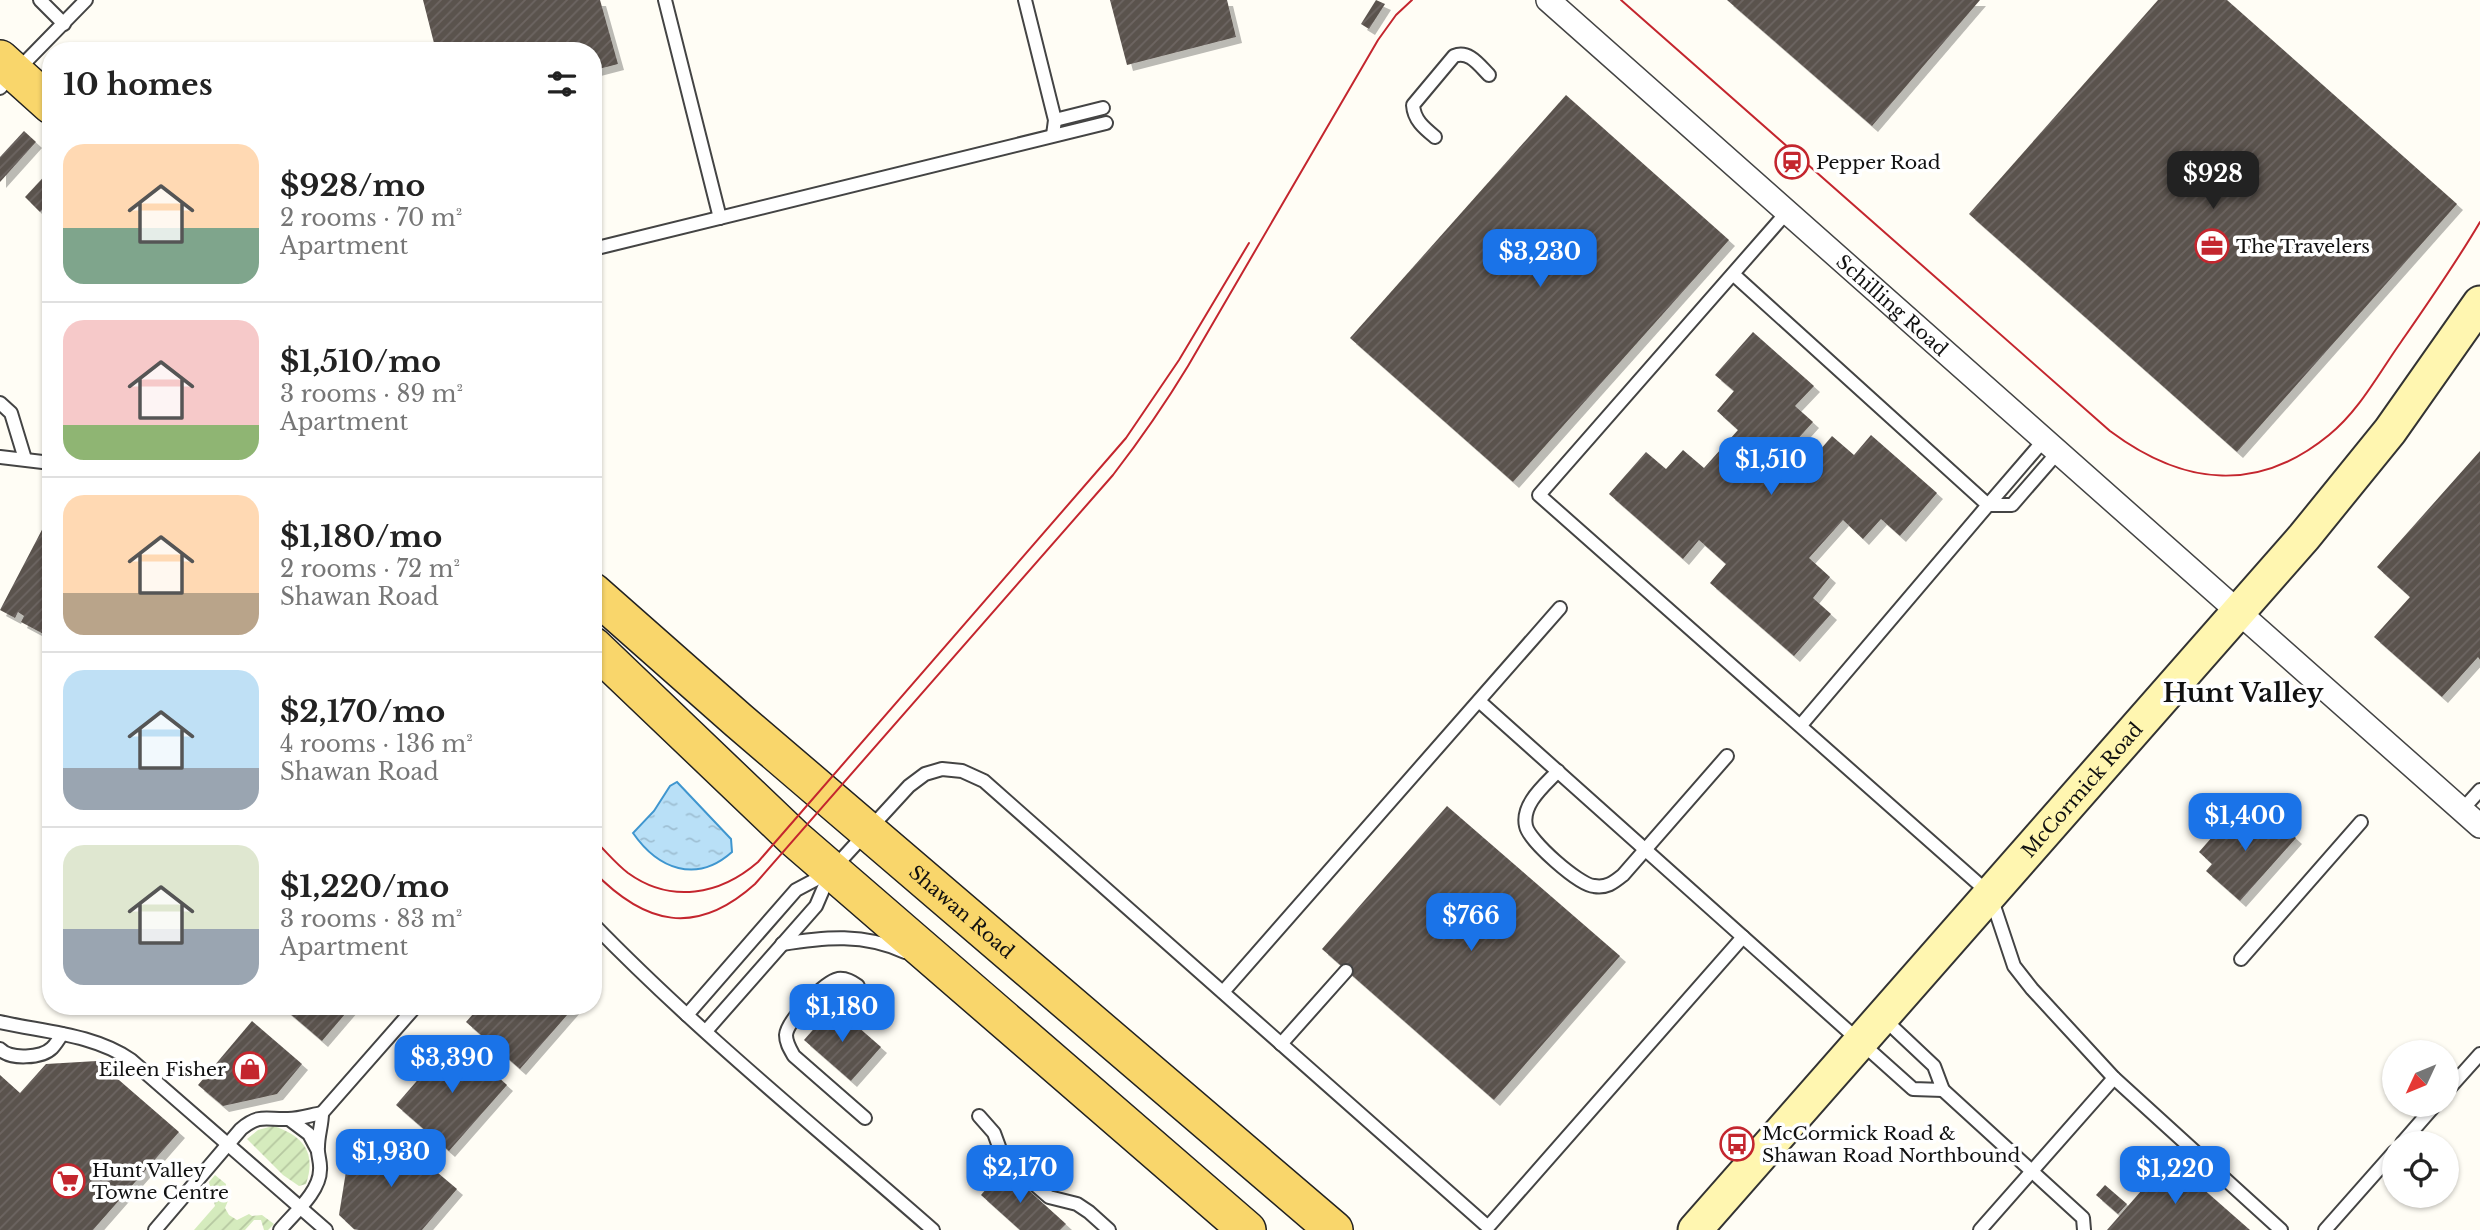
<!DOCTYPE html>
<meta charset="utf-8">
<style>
body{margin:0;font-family:"Libre Baskerville",serif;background:#f2f2f2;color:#222;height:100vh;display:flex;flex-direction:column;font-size:26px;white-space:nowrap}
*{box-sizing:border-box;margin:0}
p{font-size:23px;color:#767676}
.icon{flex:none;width:38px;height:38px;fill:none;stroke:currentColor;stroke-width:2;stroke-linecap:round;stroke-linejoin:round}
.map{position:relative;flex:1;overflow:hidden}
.drawer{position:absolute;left:42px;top:42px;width:560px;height:973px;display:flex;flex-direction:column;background:#fff;border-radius:28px;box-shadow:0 2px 5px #0004}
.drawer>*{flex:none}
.needle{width:46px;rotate:226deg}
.fabs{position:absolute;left:2382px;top:1040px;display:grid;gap:14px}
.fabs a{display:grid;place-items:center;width:77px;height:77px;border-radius:50%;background:#fff;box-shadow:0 2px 5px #0004;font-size:35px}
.price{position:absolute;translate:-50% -60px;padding:0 16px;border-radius:14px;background:#1a73e8;color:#fff;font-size:23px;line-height:46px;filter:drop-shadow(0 2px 4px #0008)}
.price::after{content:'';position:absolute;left:50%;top:42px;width:21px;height:16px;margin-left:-10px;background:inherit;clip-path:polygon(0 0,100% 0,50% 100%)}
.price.on{background:#222;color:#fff}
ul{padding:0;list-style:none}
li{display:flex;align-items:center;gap:21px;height:175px;padding:0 21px}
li+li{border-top:2px solid #e0e0e0}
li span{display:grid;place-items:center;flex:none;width:196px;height:140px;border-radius:21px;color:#555}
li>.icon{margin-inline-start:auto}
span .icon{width:84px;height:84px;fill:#fffc;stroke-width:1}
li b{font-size:30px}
h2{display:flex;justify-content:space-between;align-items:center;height:84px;padding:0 21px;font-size:30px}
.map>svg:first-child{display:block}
.garden{fill:url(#garden-furrows)}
.water{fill:url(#water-ripples);stroke:#3f96cf;stroke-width:2}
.building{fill:url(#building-hatch);filter:url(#shadow)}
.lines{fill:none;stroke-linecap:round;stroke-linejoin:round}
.service-casing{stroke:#444;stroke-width:16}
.minor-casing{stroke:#444;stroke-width:26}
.secondary-casing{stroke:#333;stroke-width:37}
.primary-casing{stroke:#222;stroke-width:40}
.service{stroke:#fff;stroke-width:12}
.minor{stroke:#fff;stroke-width:23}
.secondary{stroke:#fff6b0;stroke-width:33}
.primary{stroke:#f9d66b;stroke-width:37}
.tram{stroke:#c4262e;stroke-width:2}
.labels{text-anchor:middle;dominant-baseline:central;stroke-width:7;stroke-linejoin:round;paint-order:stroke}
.poi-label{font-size:19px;fill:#111;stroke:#fff;text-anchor:start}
.street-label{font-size:19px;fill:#111;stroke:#fff}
.district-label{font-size:26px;font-weight:bold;fill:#111;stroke:#fff}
</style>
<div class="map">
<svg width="2480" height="1230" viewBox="0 0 2480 1230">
<defs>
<pattern id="garden-furrows" width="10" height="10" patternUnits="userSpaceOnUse" patternTransform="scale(1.75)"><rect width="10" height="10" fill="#d5ebbd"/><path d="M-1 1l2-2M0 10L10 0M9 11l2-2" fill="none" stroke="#b6c8a1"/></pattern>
<pattern id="water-ripples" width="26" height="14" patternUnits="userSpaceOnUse" patternTransform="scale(1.75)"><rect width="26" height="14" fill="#b9e0f7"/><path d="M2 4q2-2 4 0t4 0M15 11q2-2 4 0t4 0" fill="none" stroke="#9ebfd3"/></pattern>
<pattern id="building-hatch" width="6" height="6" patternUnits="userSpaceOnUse" patternTransform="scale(1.75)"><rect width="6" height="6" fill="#5a524d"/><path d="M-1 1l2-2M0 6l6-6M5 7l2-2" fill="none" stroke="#6d6662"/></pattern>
<filter id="shadow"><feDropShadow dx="6" dy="6" stdDeviation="0" flood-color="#0004"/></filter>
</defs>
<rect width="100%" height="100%" fill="#fffdf5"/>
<g class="garden">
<path d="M273 1126C302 1135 317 1152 306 1184L299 1186 283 1175 247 1139 258 1130Z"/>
<path d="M215 1175 226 1184 225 1192 230 1196 225 1208 229 1215 237 1220 249 1214 252 1216 262 1215 274 1224 268 1230H264L261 1220H254L245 1230H194L215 1206 209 1182Z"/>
</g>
<path class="water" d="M677 782 731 839 732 852C696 884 658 869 633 833L654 811 670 786Z"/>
<g class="building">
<path d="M423 0H600L618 64 595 70 593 51H436Z"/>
<path d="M1110 0H1227L1236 37 1127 65Z"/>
<path d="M1376 0 1385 4 1369 29 1361 24Z"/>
<path d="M1727 0H1980L1872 126Z"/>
<path d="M2158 0H2227L2457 204 2237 452 1969 214Z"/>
<path d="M1566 95 1729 240 1513 482 1350 338Z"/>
<path d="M24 131 36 142 0 182V157Z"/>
<path d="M51 169V201L40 212 25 197Z"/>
<path d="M1753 332 1814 386 1795 406 1813 422 1796 441 1814 457 1832 436 1854 455 1871 435 1937 493 1900 536 1881 519 1863 539 1843 520 1809 558 1830 577 1813 598 1831 614 1794 656 1710 583 1726 564 1699 540 1683 559 1609 494 1646 452 1666 469 1683 450 1704 468 1738 430 1717 411 1734 391 1715 375Z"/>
<path d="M2480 451V660L2478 657 2442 697 2374 637 2410 597 2377 567Z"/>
<path d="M45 524 51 527V638L21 622 24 616 18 612 15 618 0 610Z"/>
<path d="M1447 806 1620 956 1494 1100 1322 949Z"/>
<path d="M2234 812 2256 831 2270 815 2296 838 2240 901 2206 871 2212 864 2199 852Z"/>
<path d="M281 1006H352L322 1041Z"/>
<path d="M480 1006H575L520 1069 466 1022Z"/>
<path d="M834 1006 881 1047 851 1081 804 1040Z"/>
<path d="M252 1021 302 1064 277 1094 223 1106 198 1085Z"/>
<path d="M454 1038 507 1085 449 1151 396 1105Z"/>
<path d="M97 1061 179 1132 93 1230H0V1075L20 1093 46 1064Z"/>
<path d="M370 1134 390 1151 400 1141 457 1189 422 1230H359L354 1229 339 1215 348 1159Z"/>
<path d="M2169 1159 2250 1230H2107Z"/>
<path d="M1004 1168 1066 1224 1060 1230H1020L981 1195Z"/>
<path d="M2105 1185 2127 1204 2118 1214 2096 1195Z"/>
</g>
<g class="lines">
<defs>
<g id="service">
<path d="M40 0 64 24"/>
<path d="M665 0 720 218"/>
<path d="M1025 0 1055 120 1053 135"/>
<path d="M0 88 86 0"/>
<path d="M1055 120 1103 108"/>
<path d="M1435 137C1424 128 1414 120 1413 105L1454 56C1469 50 1479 65 1489 75"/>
<path d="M1787 212 1539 495 1990 894 2014 966 2032 989 2114 1078 2281 1230"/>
<path d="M593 249 1106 123"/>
<path d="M1733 274 1988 505 1801 725"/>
<path d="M0 403 11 413 25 459"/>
<path d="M2044 440 1988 505H2012L2058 452"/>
<path d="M0 457 51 463"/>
<path d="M1479 701 1913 1089 1943 1090 1934 1066 1884 1019"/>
<path d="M1558 771C1545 785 1521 804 1526 826 1529 841 1579 885 1594 886 1607 888 1613 883 1623 875L1727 756"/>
<path d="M2462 810 2480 790"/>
<path d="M593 924C699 1033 819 1130 933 1230"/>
<path d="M782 944C825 937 864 933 905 952"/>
<path d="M2241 959 2361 822"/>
<path d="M858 986C852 982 846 978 838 979 824 982 787 1021 786 1035 786 1043 790 1049 794 1056L865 1118"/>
<path d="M1223 992 1560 608"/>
<path d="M687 1015 796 890 828 873"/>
<path d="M0 1022C44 1032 93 1034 131 1060L326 1230"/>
<path d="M706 1031 816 906 831 871 909 786 925 774 942 769 962 771 984 781 1488 1227 1743 937"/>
<path d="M1281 1044 1346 971"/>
<path d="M0 1049C10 1060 42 1058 52 1048 56 1044 59 1039 62 1034"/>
<path d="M1943 1090 2083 1218 2084 1230"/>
<path d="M2446 1092 2480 1054"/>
<path d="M322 1113 416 1006"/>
<path d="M979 1116 994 1133 1001 1152 1011 1164 1049 1197 1077 1204 1089 1212 1109 1230"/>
<path d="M289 1119 309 1134 317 1149"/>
<path d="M2402 1143 2436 1104"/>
<path d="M155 1230 241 1129C260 1113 267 1120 288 1119 299 1119 311 1115 322 1113"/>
<path d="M280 1230C293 1214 320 1192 320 1170 321 1162 317 1154 318 1147 318 1135 322 1125 322 1113"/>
<path d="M1980 1230 2114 1078"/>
<path d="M2325 1230 2394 1152"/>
</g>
<g id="minor">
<path id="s1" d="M1548 0 2480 826"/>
</g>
<g id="secondary">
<path id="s2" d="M1695 1230 2304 537 2390 431 2480 303"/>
</g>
<g id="primary">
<path d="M0 59 51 105"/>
<path id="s3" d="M593 592 738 720 1334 1230"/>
<path d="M593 646 794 838 1247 1230"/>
</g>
</defs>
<use href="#service" class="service-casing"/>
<use href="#minor" class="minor-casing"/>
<use href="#secondary" class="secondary-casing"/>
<use href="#primary" class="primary-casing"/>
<use href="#service" class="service"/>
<use href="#minor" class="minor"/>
<use href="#secondary" class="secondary"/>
<use href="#primary" class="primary"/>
<g class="tram">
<path d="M1621 0 2110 431C2181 484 2256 495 2329 435 2359 411 2379 373 2401 342 2428 303 2456 263 2480 222"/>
<path d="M593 839C605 850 615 863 628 873 671 904 720 895 758 862L1126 438 1179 360 1249 243"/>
<path d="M593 871C645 925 696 937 755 884L1113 475C1140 440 1165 404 1188 366L1378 40 1396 15 1412 0"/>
</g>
</g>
<defs>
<symbol id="station-ring" viewBox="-11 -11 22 22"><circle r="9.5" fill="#fff" stroke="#c4262e" stroke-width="1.5"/><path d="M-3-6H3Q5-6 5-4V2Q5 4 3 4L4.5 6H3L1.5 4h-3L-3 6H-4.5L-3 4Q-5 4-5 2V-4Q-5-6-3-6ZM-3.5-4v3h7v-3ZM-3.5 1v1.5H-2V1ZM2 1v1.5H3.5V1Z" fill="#c4262e"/></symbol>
<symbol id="office-ring" viewBox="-11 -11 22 22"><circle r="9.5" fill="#fff" stroke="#c4262e" stroke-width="1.5"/><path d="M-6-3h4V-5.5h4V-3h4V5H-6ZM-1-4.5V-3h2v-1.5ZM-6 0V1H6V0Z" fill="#c4262e"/></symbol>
<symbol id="shop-ring" viewBox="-11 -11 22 22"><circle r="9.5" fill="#fff" stroke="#c4262e" stroke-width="1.5"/><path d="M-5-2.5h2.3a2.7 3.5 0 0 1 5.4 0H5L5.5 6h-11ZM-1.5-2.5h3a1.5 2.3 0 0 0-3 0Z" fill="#c4262e"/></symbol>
<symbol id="bus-ring" viewBox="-11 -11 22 22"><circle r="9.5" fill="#fff" stroke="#c4262e" stroke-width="1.5"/><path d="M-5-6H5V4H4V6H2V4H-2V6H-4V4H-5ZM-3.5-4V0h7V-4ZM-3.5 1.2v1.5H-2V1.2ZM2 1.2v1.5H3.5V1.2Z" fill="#c4262e"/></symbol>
<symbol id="supermarket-ring" viewBox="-11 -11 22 22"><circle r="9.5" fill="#fff" stroke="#c4262e" stroke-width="1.5"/><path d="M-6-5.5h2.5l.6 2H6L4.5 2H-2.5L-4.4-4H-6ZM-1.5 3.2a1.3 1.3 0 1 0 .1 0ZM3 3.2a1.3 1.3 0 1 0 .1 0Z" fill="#c4262e"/></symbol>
</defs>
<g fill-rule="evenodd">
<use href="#station-ring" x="1773" y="143" width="38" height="38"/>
<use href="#office-ring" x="2193" y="227" width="38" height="38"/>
<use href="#shop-ring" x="231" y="1050" width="38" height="38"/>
<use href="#bus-ring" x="1718" y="1125" width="38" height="38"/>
<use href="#supermarket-ring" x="49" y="1162" width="38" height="38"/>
</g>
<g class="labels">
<g class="poi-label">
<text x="1816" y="162">Pepper Road</text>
<text x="2236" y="246">The Travelers</text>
<text x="226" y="1069" text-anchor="end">Eileen Fisher</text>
<text x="1762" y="1133">McCormick Road &amp;<tspan x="1762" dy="22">Shawan Road Northbound</tspan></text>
<text x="92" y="1170">Hunt Valley<tspan x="92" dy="22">Towne Centre</tspan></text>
</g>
<g class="street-label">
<text stroke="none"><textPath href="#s1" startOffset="460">Schilling Road</textPath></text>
<text stroke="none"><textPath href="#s2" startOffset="586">McCormick Road</textPath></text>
<text stroke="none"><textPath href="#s3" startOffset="488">Shawan Road</textPath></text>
</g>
<g class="district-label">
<text x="2243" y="693">Hunt Valley</text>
</g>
</g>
</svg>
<div class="fabs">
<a><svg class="needle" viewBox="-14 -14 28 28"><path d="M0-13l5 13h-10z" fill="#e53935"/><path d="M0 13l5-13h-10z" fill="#767676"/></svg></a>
<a><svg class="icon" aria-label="locate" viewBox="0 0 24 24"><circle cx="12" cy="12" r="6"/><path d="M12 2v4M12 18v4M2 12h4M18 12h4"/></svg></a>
</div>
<b class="price on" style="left:2213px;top:211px">$928</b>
<b class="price" style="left:1540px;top:289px">$3,230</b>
<b class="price" style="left:1771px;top:497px">$1,510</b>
<b class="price" style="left:2245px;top:853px">$1,400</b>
<b class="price" style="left:1471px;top:953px">$766</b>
<b class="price" style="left:842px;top:1044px">$1,180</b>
<b class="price" style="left:452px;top:1095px">$3,390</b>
<b class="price" style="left:391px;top:1189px">$1,930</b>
<b class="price" style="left:1020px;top:1205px">$2,170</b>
<b class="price" style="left:2175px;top:1206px">$1,220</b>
<section class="drawer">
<h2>10 homes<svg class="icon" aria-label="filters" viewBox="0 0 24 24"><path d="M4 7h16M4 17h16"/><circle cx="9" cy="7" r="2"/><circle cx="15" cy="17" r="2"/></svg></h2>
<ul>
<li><span style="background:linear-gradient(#ffd9b3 60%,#7fa58c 0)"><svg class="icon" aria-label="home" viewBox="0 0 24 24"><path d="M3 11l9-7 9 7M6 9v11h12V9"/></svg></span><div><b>$928/mo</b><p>2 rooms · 70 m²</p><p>Apartment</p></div></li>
<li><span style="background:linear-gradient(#f6c9c9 75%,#8fb573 0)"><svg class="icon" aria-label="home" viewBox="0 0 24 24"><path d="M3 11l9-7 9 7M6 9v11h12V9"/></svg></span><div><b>$1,510/mo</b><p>3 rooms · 89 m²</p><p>Apartment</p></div></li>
<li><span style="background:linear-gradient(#ffd9b3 70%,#b9a48a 0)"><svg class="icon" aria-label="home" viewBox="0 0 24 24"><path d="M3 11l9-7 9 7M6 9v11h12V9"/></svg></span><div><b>$1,180/mo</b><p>2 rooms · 72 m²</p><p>Shawan Road</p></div></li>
<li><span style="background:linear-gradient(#bfe0f5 70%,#9aa5b1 0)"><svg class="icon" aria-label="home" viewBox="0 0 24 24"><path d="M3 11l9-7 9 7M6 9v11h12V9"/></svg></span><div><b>$2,170/mo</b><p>4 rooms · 136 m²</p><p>Shawan Road</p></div></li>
<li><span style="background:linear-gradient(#dfe7d0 60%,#9aa5b1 0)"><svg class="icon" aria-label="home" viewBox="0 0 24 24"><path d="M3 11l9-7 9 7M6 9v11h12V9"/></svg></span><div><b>$1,220/mo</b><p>3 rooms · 83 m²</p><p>Apartment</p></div></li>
</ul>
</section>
</div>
